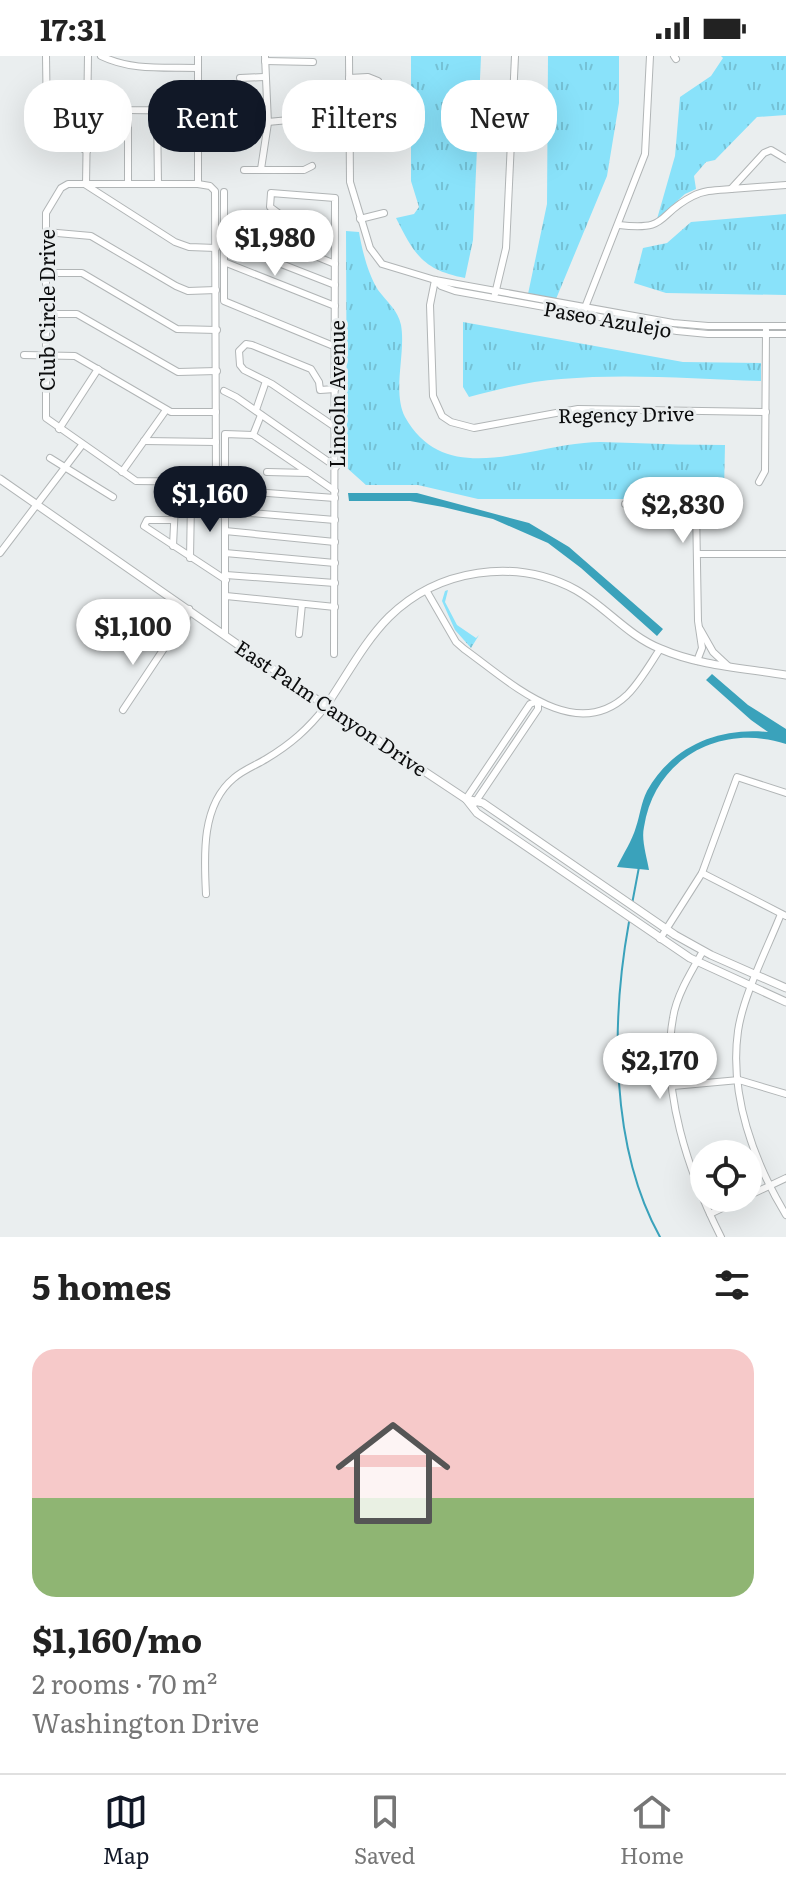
<!DOCTYPE html>
<meta charset="utf-8">
<style>
body{margin:0;font-family:Literata,serif;background:#f6f6f6;color:#222;height:100vh;display:flex;flex-direction:column;font-size:30px;white-space:nowrap}
*{box-sizing:border-box;margin:0}
p{font-size:26px;color:#767676}
.icon{flex:none;width:44px;height:44px;fill:none;stroke:currentColor;stroke-width:2;stroke-linecap:round;stroke-linejoin:round}
.map{position:relative;height:1181px;overflow:hidden}
.side{display:flex;flex-direction:column;background:#fff;flex:1}
.side>*{flex:none}
.hud{position:absolute;left:24px;top:24px;width:738px;height:72px;display:flex;gap:16px}
.buttons{position:absolute;left:690px;top:1084px;display:grid;gap:16px}
.buttons a{display:grid;place-items:center;width:72px;height:72px;border-radius:50%;background:#fff;box-shadow:0 8px 32px #0002;font-size:40px}
.price{position:absolute;translate:-50% -68px;padding:0 18px;border-radius:28px;background:#fff;color:#222;font-size:26px;line-height:52px;filter:drop-shadow(0 2px 4px #0008)}
.price::after{content:'';position:absolute;left:50%;top:48px;width:24px;height:18px;margin-left:-12px;background:inherit;clip-path:polygon(0 0,100% 0,50% 100%)}
.price.current{background:#111827;color:#fff}
ul{padding:0;list-style:none}
li{display:grid;align-content:center;gap:16px;height:424px;padding:0 32px}
li span{display:grid;place-items:center;height:248px;border-radius:24px;color:#555}
li>.icon{margin-inline-start:auto}
span .icon{width:144px;height:144px;fill:#fffc;stroke-width:1}
li b{font-size:34px}
h2{display:flex;justify-content:space-between;align-items:center;height:96px;padding:0 32px;font-size:34px}
.tag{padding:0 28px;border-radius:32px;background:#fff;box-shadow:0 8px 32px #0002;font-size:28px;line-height:72px}
.tag.current{background:#111827;color:#fff}
.status{display:flex;justify-content:space-between;align-items:center;height:56px;padding:0 40px;background:#fff;direction:ltr}
.status svg{height:22px;fill:currentColor}
.dock{display:flex;justify-content:space-around;align-items:center;height:112px;border-top:2px solid #e0e0e0;background:#fff;font-size:22px;color:#767676}
.dock a{display:grid;justify-items:center;gap:4px}
.dock .current{color:#111827}
.map>svg:first-child{display:block}
.grass{fill:url(#grass-tufts)}
.water{fill:#3aa2bb}
.lines{fill:none;stroke-linecap:round;stroke-linejoin:round}
.stream{stroke:#3aa2bb;stroke-width:2}
.minor-casing{stroke:#b1b5b6;stroke-width:8}
.major-casing{stroke:#b1b5b6;stroke-width:9}
.minor{stroke:#fff;stroke-width:6}
.major{stroke:#fff;stroke-width:7}
.labels{text-anchor:middle;dominant-baseline:central;stroke-width:6;stroke-linejoin:round;paint-order:stroke}
.street-label{font-size:20px;fill:#0c0d0e;stroke:#eaeeef}
</style>
<div class="status"><b>17:31</b><svg viewBox="0 0 49 12"><path d="M0 12V9h3v3zM5 12V6h3v6zM10 12V3h3v9zM15 12V0h3v12zM26 1h20v11H26zM47 4h2v5h-2z"/></svg></div>
<div class="map">
<svg width="786" height="1181" viewBox="0 0 786 1181">
<defs>
<pattern id="grass-tufts" width="24" height="20" patternUnits="userSpaceOnUse" patternTransform="scale(2)"><rect width="24" height="20" fill="#89e2fa"/><path d="M3 7l-1-3M5 7V3M7 7l1-3M15 17l-1-3M17 17v-4M19 17l1-3" fill="none" stroke="#75c1d5"/></pattern>
</defs>
<rect width="100%" height="100%" fill="#eaeeef"/>
<g class="grass">
<path d="M411 0H481L473 184 465 222C424 214 415 200 396 162L414 158 419 151 411 125Z"/>
<path d="M548 0H619V47L607 120 556 243 528 238 547 148Z"/>
<path d="M721 0H786V59L757 61 715 104 706 106 694 120 696 133 685 138 657 163 675 100 680 41 711 20 723 2Z"/>
<path d="M786 158V239L666 237 634 227 643 192 667 187 691 166Z"/>
<path d="M346 175 359 176C362 194 368 218 378 234 387 246 398 254 401 269 406 296 392 336 405 361 444 431 523 392 584 387 600 385 617 387 633 387 663 388 694 389 725 389L724 435 740 438V443H478L418 429H366L347 412Z"/>
<path d="M463 266 683 306 761 307V325C695 323 627 317 561 323 530 325 499 333 469 341L463 331Z"/>
<path d="M448 534 445 546 457 569 476 582 479 579 471 592 455 574 442 545 445 535Z"/>
</g>
<g class="water">
<path d="M348 437H417L529 467 569 491 663 573 657 580 581 512 548 487 493 463 443 451 410 445H349Z"/>
<path d="M712 618 748 649 786 673V688C722 667 655 701 644 771 641 784 647 801 649 814L617 811C623 798 632 785 636 771 640 759 641 747 647 735 672 690 719 671 768 676L751 664 706 624Z"/>
</g>
<g class="lines">
<g class="stream">
<path d="M632 848 639 811"/>
<path d="M629 866C611 965 610 1091 660 1181"/>
</g>
<defs>
<g id="minor">
<path d="M46 0 47 69 52 75 87 95"/>
<path d="M88 0 86 129 175 186 189 191 216 192"/>
<path d="M101 0C132 15 164 11 198 12"/>
<path d="M198 0V128"/>
<path d="M349 0 350 126 370 192 382 208 435 224 673 267 708 270H786"/>
<path d="M674 0 676 3"/>
<path d="M265 5 313 6"/>
<path d="M240 22 264 21"/>
<path d="M349 22 368 21 378 25"/>
<path d="M87 36 128 54 199 55"/>
<path d="M157 54 158 128"/>
<path d="M235 69 300 63 309 55"/>
<path d="M349 84H367L378 88"/>
<path d="M786 103 771 94 764 97 731 133 786 129"/>
<path d="M261 113 268 67 265 0"/>
<path d="M244 114H304L312 110"/>
<path d="M68 128H198L210 130 215 135 216 426 136 425 46 362V157L61 132Z"/>
<path d="M128 128V54"/>
<path d="M224 136V245L336 291"/>
<path d="M225 163 335 208"/>
<path d="M360 163 384 157"/>
<path d="M619 169C671 175 655 159 693 140 704 134 718 134 731 133"/>
<path d="M312 170 285 162 270 151 271 137 335 142 334 598"/>
<path d="M46 176 91 180 176 230 188 235 216 234"/>
<path d="M225 186 335 229"/>
<path d="M224 206 335 250"/>
<path d="M46 217H82L177 273 217 274"/>
<path d="M435 224 430 249 433 340 442 360 451 366 474 372 578 353 766 356"/>
<path d="M435 224 441 230 455 235 677 275 708 278H786"/>
<path d="M495 238 506 192 515 0"/>
<path d="M584 254 645 98 650 0"/>
<path d="M45 258H77L178 316 217 315"/>
<path d="M24 299 75 300 171 356H216"/>
<path d="M224 335 236 341 336 411"/>
<path d="M256 354 266 325"/>
<path d="M335 371 272 328 244 314 240 309 239 295 246 288 252 289 311 313 319 326 320 334 335 333"/>
<path d="M59 373 98 313"/>
<path d="M253 379 261 359"/>
<path d="M144 385 216 386"/>
<path d="M50 402 113 441"/>
<path d="M122 416 166 354"/>
<path d="M267 416 309 417 335 435"/>
<path d="M759 426 765 415 766 274"/>
<path d="M226 434 335 442"/>
<path d="M625 448 696 451 698 565 702 592 697 605"/>
<path d="M226 455 335 464"/>
<path d="M174 464H147L144 470 226 524"/>
<path d="M225 475 335 486"/>
<path d="M173 490 175 448 191 446"/>
<path d="M0 497 82 389"/>
<path d="M225 497 335 507"/>
<path d="M698 498H786"/>
<path d="M190 502 191 446H226"/>
<path d="M226 519 335 527"/>
<path d="M426 534 456 586 464 593C509 625 574 689 627 639 640 626 650 608 660 593"/>
<path d="M226 540 335 551"/>
<path d="M700 573 713 596 728 610"/>
<path d="M225 578V378L253 379 309 417"/>
<path d="M299 578 302 548"/>
<path d="M169 585C183 580 186 567 189 553"/>
<path d="M123 654 169 585 171 575 189 553"/>
<path d="M466 743 530 648 538 645"/>
<path d="M474 748 538 653V645"/>
<path d="M702 817 786 860"/>
<path d="M206 838C204 800 201 749 234 722 243 714 256 709 266 703 291 688 308 673 326 650"/>
<path d="M781 858C767 893 743 940 738 975 729 1039 754 1106 786 1159"/>
<path d="M660 883 702 817 737 721 786 737"/>
<path d="M703 895C692 914 676 940 673 962 660 1034 689 1118 721 1181"/>
<path d="M673 1030 739 1024 786 1038"/>
<path d="M748 1140 786 1122"/>
<path d="M710 1158 743 1142"/>
</g>
<g id="major">
<path d="M0 423 326 650 466 743 483 747 675 879 711 899 786 932"/>
<path d="M326 650C346 621 364 586 389 561 438 513 515 501 576 534 606 551 628 580 661 593 700 610 744 612 786 619"/>
<path d="M466 743 477 757 690 902 786 946"/>
</g>
</defs>
<use href="#minor" class="minor-casing"/>
<use href="#major" class="major-casing"/>
<use href="#minor" class="minor"/>
<use href="#major" class="major"/>
</g>
<g class="labels">
<g class="street-label">
<text transform="translate(46 254) rotate(-90)">Club Circle Drive</text>
<text transform="translate(608 262) rotate(10)">Paseo Azulejo</text>
<text transform="translate(336 338) rotate(-90)">Lincoln Avenue</text>
<text transform="translate(626 357) rotate(-1)">Regency Drive</text>
<text transform="translate(332 651) rotate(34)">East Palm Canyon Drive</text>
</g>
</g>
</svg>
<div class="buttons">
<a><svg class="icon" aria-label="locate" viewBox="0 0 24 24"><circle cx="12" cy="12" r="6"/><path d="M12 2v4M12 18v4M2 12h4M18 12h4"/></svg></a>
</div>
<b class="price" style="left:275px;top:222px">$1,980</b>
<b class="price current" style="left:210px;top:478px">$1,160</b>
<b class="price" style="left:683px;top:489px">$2,830</b>
<b class="price" style="left:133px;top:611px">$1,100</b>
<b class="price" style="left:660px;top:1045px">$2,170</b>
<div class="hud">
<a class="tag">Buy</a>
<a class="tag current">Rent</a>
<a class="tag">Filters</a>
<a class="tag">New</a>
</div>
</div>
<section class="side">
<h2>5 homes<svg class="icon" aria-label="filters" viewBox="0 0 24 24"><path d="M4 7h16M4 17h16"/><circle cx="9" cy="7" r="2"/><circle cx="15" cy="17" r="2"/></svg></h2>
<ul>
<li><span style="background:linear-gradient(#f6c9c9 60%,#8fb573 0)"><svg class="icon" aria-label="home" viewBox="0 0 24 24"><path d="M3 11l9-7 9 7M6 9v11h12V9"/></svg></span><div><b>$1,160/mo</b><p>2 rooms · 70 m²</p><p>Washington Drive</p></div></li>
</ul>
</section>
<nav class="dock">
<a class="current"><svg class="icon" aria-label="map" viewBox="0 0 24 24"><path d="M3 6l6-2 6 2 6-2v14l-6 2-6-2-6 2zM9 4v14M15 6v14"/></svg>Map</a>
<a><svg class="icon" aria-label="saved" viewBox="0 0 24 24"><path d="M7 4h10v16l-5-4-5 4z"/></svg>Saved</a>
<a><svg class="icon" aria-label="home" viewBox="0 0 24 24"><path d="M3 11l9-7 9 7M6 9v11h12V9"/></svg>Home</a>
</nav>
